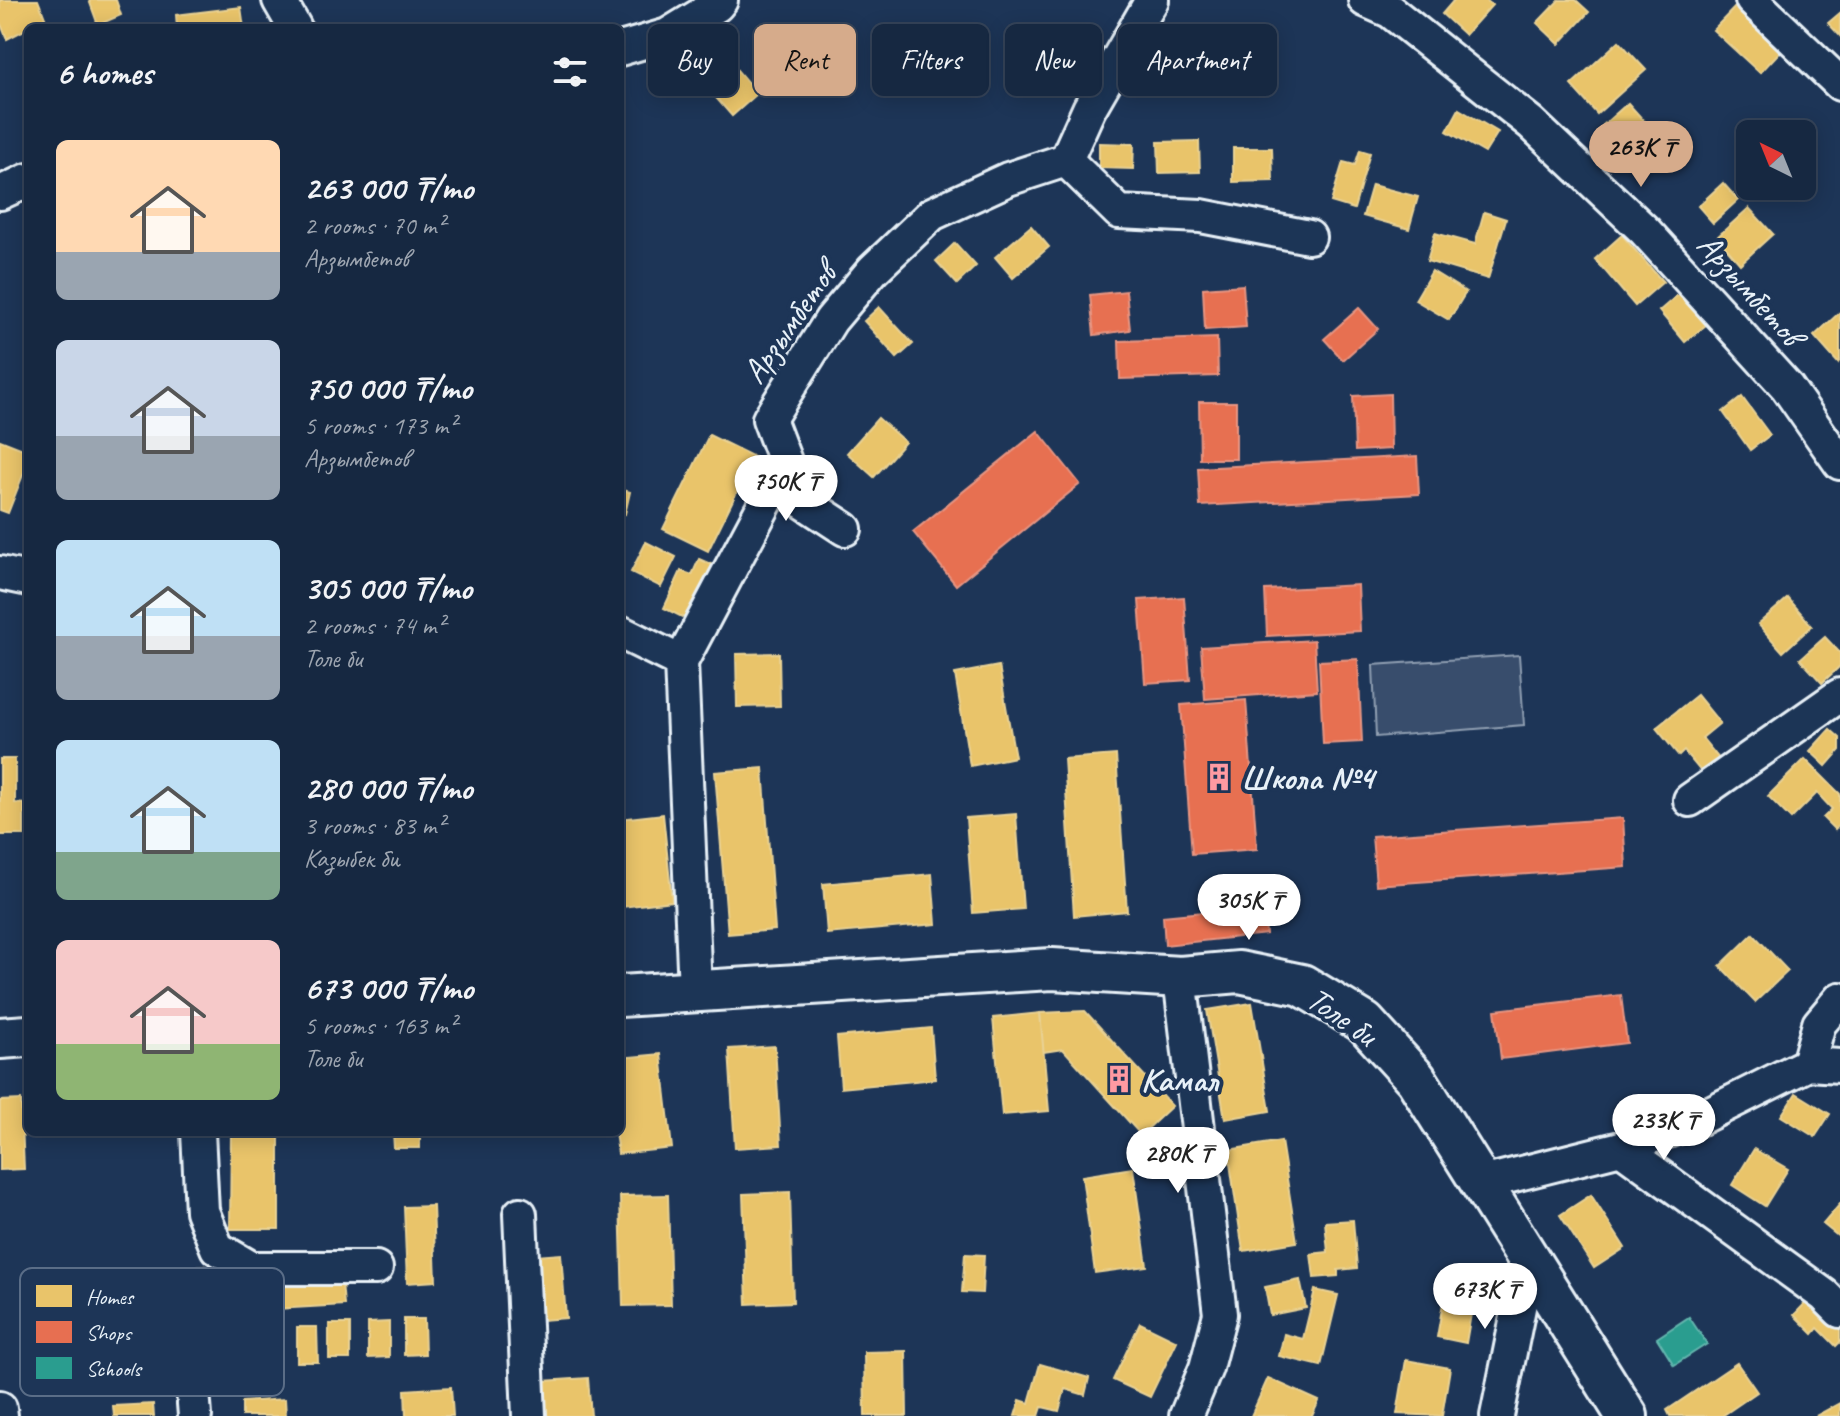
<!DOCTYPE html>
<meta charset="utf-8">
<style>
body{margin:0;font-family:Caveat,sans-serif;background:#1f3048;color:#f1f3f6;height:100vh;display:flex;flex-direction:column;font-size:30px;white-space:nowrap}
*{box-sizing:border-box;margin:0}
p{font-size:26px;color:#9ea6b1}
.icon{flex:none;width:44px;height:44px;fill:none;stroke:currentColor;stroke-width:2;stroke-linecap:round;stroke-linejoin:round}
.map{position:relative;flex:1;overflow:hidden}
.side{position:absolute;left:24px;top:24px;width:600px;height:1112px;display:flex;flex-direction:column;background:#162841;border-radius:12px;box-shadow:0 4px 20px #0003,0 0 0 2px #35445a}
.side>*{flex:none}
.guide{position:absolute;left:648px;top:24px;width:760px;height:72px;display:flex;gap:16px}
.needle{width:52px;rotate:317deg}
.tools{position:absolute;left:1736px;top:120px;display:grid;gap:16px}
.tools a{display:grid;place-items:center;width:80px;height:80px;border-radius:12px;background:#162841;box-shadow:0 4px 20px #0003,0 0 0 2px #35445a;font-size:40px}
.price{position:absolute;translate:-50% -68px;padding:0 18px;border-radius:28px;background:#fff;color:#222;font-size:26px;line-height:52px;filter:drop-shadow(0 2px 4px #0008)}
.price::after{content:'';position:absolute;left:50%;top:48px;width:24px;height:18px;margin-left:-12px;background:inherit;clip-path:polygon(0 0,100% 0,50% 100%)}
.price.on{background:#d6ab8b;color:#111}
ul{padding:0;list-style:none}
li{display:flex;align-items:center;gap:24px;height:200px;padding:0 32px}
li span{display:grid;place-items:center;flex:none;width:224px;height:160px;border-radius:12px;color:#555}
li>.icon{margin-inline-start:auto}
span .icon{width:96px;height:96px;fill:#fffc;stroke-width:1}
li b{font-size:34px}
h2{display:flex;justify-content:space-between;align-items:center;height:96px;padding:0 32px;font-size:34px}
.chip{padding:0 28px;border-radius:12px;background:#162841;box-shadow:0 4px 20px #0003,0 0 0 2px #35445a;font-size:28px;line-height:72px}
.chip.on{background:#d6ab8b;color:#111}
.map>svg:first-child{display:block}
.pitch{fill:#374d6c;stroke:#909fb2;stroke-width:2}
.homes{fill:#e9c46a;stroke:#e9d295;stroke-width:2}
.shops{fill:#e76f51;stroke:#e79683;stroke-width:2}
.schools{fill:#2a9d8f;stroke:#63b6ae;stroke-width:2}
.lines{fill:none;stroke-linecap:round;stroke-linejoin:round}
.minor-casing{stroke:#e8f1f8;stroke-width:38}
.major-casing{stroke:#e8f1f8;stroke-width:46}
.minor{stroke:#1d3557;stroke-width:32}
.major{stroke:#1d3557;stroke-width:40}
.labels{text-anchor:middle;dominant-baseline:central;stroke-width:8;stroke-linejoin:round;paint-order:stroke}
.street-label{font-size:34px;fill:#e8f1f8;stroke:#1d3557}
.poi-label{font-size:34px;font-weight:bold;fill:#e8f1f8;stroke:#1d3557;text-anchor:start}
.key{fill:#1d3557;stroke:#5a6d87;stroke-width:2}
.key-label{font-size:22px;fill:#e8f1f8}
</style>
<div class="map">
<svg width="1840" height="1416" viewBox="0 0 1840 1416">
<rect width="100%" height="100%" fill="#1d3557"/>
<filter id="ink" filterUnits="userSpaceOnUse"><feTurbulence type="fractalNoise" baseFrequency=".0125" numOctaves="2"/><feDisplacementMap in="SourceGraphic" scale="16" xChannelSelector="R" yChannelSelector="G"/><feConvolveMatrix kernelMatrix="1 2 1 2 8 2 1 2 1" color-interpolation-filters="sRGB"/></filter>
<g filter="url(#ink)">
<path class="pitch" d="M1519 655 1524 725 1376 737 1373 665Z"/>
<g class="homes">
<path d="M0 0H38L47 23 28 28 7 39 0 22Z"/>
<path d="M89 0H116L121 15 98 25Z"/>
<path d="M1454 0H1486L1492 5 1465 35 1442 14Z"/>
<path d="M1559 0H1576L1589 12 1559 44 1537 23Z"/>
<path d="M1742 0 1789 42 1760 73 1713 30Z"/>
<path d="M241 7 244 28H177L176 15Z"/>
<path d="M1840 13V36L1828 23Z"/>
<path d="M1067 33 1083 64 1046 83 1030 52Z"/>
<path d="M1619 41 1646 70 1597 114 1571 85Z"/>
<path d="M737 70 757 94 732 116 711 92Z"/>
<path d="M1628 103 1669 149 1643 171 1603 125Z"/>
<path d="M1459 109 1498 132 1485 153 1447 131Z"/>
<path d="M1199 141 1200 172 1159 173 1158 142Z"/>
<path d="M1099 143 1134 144 1133 169 1099 168Z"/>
<path d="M1233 148H1272L1273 181 1233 182Z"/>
<path d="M1360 150 1370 153 1354 209 1331 202 1343 162 1355 165Z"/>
<path d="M1723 183 1738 200 1713 223 1698 206Z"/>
<path d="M1372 185 1418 197 1409 229 1363 216Z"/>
<path d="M1749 208 1773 234 1740 264 1717 237Z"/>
<path d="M1484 212 1506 219 1488 279 1427 261 1435 233 1475 244Z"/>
<path d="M1031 226 1049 247 1013 278 995 257Z"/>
<path d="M1622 235 1663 282 1635 306 1595 259Z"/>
<path d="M955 243 976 266 957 284 936 261Z"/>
<path d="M1432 271 1466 292 1449 320 1415 300Z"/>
<path d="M1679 294 1706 325 1685 342 1659 311Z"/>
<path d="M879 307 913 344 897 358 864 321Z"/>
<path d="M1840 312V360L1838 363 1814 336Z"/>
<path d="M1742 397 1770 435 1750 450 1723 412Z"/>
<path d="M878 418 905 442 874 477 847 453Z"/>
<path d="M709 435 754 457 708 551 663 529Z"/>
<path d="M0 440 28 451V462L8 513 0 510Z"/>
<path d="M620 489 630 492 625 514 620 513Z"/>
<path d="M646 542 676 557 661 587 631 572Z"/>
<path d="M699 559 722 569 696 624 664 608 681 571 692 575Z"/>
<path d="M1788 598 1812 626 1783 652 1758 624Z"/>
<path d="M1825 637 1840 653V666L1822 683 1800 659Z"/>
<path d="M779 653 780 706 737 707 736 654Z"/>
<path d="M999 666 1015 757 970 766 955 674Z"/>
<path d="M1697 695 1720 723 1702 738 1725 766 1708 780 1684 751 1679 756 1656 728Z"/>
<path d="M1830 729 1840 738V750L1826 766 1810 751Z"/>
<path d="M1116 755 1127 911 1074 916 1064 759Z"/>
<path d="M0 759H15V803L24 804V835H0Z"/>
<path d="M1805 759 1840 794V824L1835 830 1823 818 1832 809 1817 793 1791 819 1768 796Z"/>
<path d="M763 768 775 930 728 934 715 772Z"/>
<path d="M663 814 672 901 622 907 620 819Z"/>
<path d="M1016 814 1023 909 973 913 966 818Z"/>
<path d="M932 874 936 924 827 934 823 884Z"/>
<path d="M1753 934 1788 971 1755 1002 1720 966Z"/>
<path d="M1252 1003 1270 1111 1225 1119 1207 1010Z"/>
<path d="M1085 1011 1172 1106 1141 1135 1063 1049 1043 1052 1040 1013Z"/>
<path d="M1040 1013 1049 1111 1002 1115 993 1018Z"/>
<path d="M931 1028 935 1079 841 1088 837 1037Z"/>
<path d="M775 1046 781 1145 735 1148 729 1049Z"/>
<path d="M661 1054 672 1148 618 1154 615 1132H620V1058Z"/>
<path d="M1796 1093 1830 1114 1815 1137 1781 1116Z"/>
<path d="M21 1100 24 1169 0 1170V1101Z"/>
<path d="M231 1132H279V1229H230Z"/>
<path d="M393 1132H420V1148H394Z"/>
<path d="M1281 1141 1297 1242 1243 1251 1228 1150Z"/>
<path d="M1754 1149 1788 1169 1765 1206 1732 1185Z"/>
<path d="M1133 1168 1147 1266 1095 1273 1082 1176Z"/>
<path d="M790 1192 793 1302 747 1304 743 1194Z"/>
<path d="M668 1195 671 1305 623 1306 620 1196Z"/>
<path d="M1591 1195 1625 1248 1594 1268 1560 1215Z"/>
<path d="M1840 1204V1238L1823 1224Z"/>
<path d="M433 1206 436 1281 407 1283 404 1207Z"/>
<path d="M1353 1220 1357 1268 1338 1270V1276L1314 1278 1311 1254 1328 1252 1325 1222Z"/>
<path d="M561 1254 566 1318 542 1320 537 1256Z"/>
<path d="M965 1254 984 1255 982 1293 962 1292Z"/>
<path d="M206 1266 208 1290 178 1293 176 1268Z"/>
<path d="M1300 1280 1306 1308 1270 1315 1265 1287Z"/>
<path d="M342 1282 344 1305 276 1309 275 1287Z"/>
<path d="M1315 1290 1338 1295 1321 1366 1279 1356 1284 1334 1303 1339Z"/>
<path d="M1815 1293 1840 1318V1342L1836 1346 1818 1328 1813 1334 1794 1315Z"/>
<path d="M1443 1303 1472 1308 1466 1343 1437 1337Z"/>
<path d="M404 1319H424L425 1354 404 1355Z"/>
<path d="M389 1322V1357L368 1358V1323Z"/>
<path d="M1140 1323 1177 1341 1150 1397 1113 1380Z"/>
<rect x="329" y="1324" width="21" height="35"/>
<path d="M297 1327H317L318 1362H297Z"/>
<path d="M906 1351 907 1416H865L864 1352Z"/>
<path d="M1406 1360 1450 1368 1442 1416 1397 1414Z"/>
<path d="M1737 1363 1757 1392 1722 1416H1670L1667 1410Z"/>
<path d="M1040 1364 1089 1378 1085 1395 1065 1389 1059 1411 1042 1407 1039 1416H1015L1020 1400 1029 1403Z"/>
<path d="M588 1378 591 1416H545L543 1381Z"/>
<path d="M1268 1378 1319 1401 1312 1416H1251Z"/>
<path d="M451 1387 453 1416H406L405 1390Z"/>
<path d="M285 1399 286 1416H242V1402Z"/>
<path d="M1840 1403V1416H1816Z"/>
<path d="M153 1404 154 1416H114L113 1406Z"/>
</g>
<g class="shops">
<path d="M1243 285 1246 327 1205 330 1203 288Z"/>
<path d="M1126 291 1130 330 1094 335 1090 295Z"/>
<path d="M1359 308 1378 329 1343 360 1324 339Z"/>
<path d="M1217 338 1218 376 1120 379 1119 341Z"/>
<path d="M1390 394 1391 449 1355 451 1353 396Z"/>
<path d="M1199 402H1236V459H1200Z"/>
<path d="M1038 431 1080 484 956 585 913 532Z"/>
<path d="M1417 456 1419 494 1200 506 1198 468Z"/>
<path d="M1358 585 1360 631 1267 636 1265 590Z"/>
<path d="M1184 597 1190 680 1145 683 1139 600Z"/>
<path d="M1314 640 1317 691 1205 699 1201 647Z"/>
<path d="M1358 659 1362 742 1323 744 1319 661Z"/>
<path d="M1246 700 1257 849 1192 854 1181 705Z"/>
<path d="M1623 818 1626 867 1376 885 1372 836Z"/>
<path d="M1264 906 1266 934 1165 945 1163 916Z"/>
<path d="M1621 995 1627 1043 1501 1059 1495 1010Z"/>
</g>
<path class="schools" d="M1689 1317 1707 1344 1674 1365 1657 1338Z"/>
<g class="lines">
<defs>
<g id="minor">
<path d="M279 0 295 28"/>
<path d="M1365 0 1390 11 1531 123 1645 231 1787 387 1840 463"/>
<path d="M1752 0 1840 84"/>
<path d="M620 49 668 35 717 5 721 0"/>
<path d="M1066 160 1119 212 1201 216 1309 237"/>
<path d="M0 193 28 180"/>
<path d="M776 484 845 529"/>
<path d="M0 573 28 579"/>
<path d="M620 632 681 662"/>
<path d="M1690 800 1840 695"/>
<path d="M1180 977 1220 1314 1206 1368 1186 1416"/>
<path d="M695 990 681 662 786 464 769 419 831 320 873 270 932 214 1008 179 1066 160 1089 109 1152 0"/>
<path d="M1808 1064 1819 1024 1840 999"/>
<path d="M198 1132 202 1211 217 1248 251 1268H376"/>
<path d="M1621 1148 1824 1295 1840 1311"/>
<path d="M1482 1183 1621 1148 1690 1123 1808 1064 1840 1066"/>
<path d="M520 1214 529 1416"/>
<path d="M193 1391 195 1416"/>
<path d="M0 1408 1 1416"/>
<path d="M1497 1416 1529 1258"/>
</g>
<g id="major">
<path d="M620 996 1052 969 1180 977 1239 972 1302 985 1365 1023 1416 1079 1627 1416"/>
<path d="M0 1038 28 1036"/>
</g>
</defs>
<use href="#minor" class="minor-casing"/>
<use href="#major" class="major-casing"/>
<use href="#minor" class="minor"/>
<use href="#major" class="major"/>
</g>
</g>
<defs>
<symbol id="building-bare" viewBox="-9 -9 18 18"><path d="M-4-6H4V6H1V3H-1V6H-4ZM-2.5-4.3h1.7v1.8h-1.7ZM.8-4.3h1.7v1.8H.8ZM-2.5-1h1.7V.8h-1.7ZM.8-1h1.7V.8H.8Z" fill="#ff9aa2" stroke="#1d3557" stroke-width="2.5" paint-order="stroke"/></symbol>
</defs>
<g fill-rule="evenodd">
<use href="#building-bare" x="1199" y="757" width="40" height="40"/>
<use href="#building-bare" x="1099" y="1059" width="40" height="40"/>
</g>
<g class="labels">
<g class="street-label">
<text transform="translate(1750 289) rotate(48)">Арзымбетов</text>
<text transform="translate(789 323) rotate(-55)">Арзымбетов</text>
<text transform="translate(1342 1016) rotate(35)">Толе би</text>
</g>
<g class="poi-label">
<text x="1241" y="777">Школа №4</text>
<text x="1141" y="1079">Камал</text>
</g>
</g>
<rect x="20" y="1268" width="264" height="128" rx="12" class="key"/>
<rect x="36" y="1285" width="36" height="22" fill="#e9c46a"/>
<rect x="36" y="1321" width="36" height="22" fill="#e76f51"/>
<rect x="36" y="1357" width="36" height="22" fill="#2a9d8f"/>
<g class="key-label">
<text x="86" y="1304">Homes</text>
<text x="86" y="1340">Shops</text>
<text x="86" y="1376">Schools</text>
</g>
</svg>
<div class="tools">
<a><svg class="needle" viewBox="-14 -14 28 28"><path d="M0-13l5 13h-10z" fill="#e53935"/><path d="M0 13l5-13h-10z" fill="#9ea6b1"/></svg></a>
</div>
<b class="price on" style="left:1641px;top:189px">263K ₸</b>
<b class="price" style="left:786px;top:523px">750K ₸</b>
<b class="price" style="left:1249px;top:942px">305K ₸</b>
<b class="price" style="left:1664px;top:1162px">233K ₸</b>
<b class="price" style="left:1178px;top:1195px">280K ₸</b>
<b class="price" style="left:1485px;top:1331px">673K ₸</b>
<div class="guide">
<a class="chip">Buy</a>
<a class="chip on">Rent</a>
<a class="chip">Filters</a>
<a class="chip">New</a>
<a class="chip">Apartment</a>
</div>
<section class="side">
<h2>6 homes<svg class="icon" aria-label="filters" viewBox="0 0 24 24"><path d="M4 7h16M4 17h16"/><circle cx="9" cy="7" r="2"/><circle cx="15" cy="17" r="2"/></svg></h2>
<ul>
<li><span style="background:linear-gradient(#ffd9b3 70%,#9aa5b1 0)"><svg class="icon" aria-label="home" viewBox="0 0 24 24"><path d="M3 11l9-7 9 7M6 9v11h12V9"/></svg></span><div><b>263 000 ₸/mo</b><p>2 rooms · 70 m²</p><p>Арзымбетов</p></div></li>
<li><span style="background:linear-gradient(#c9d6e8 60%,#9aa5b1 0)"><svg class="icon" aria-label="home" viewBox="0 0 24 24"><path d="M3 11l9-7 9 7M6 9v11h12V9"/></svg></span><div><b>750 000 ₸/mo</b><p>5 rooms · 173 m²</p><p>Арзымбетов</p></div></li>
<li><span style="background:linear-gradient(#bfe0f5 60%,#9aa5b1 0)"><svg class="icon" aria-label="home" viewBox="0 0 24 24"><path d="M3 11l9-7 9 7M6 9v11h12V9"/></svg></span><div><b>305 000 ₸/mo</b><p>2 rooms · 74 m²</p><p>Толе би</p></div></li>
<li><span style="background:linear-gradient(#bfe0f5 70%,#7fa58c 0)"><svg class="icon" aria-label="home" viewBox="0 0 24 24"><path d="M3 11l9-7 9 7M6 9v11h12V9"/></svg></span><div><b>280 000 ₸/mo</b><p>3 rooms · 83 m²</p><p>Казыбек би</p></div></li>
<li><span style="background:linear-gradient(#f6c9c9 65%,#8fb573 0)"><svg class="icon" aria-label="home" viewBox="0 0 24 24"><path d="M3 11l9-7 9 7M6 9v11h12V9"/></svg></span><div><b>673 000 ₸/mo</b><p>5 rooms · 163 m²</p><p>Толе би</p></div></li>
</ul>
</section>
</div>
